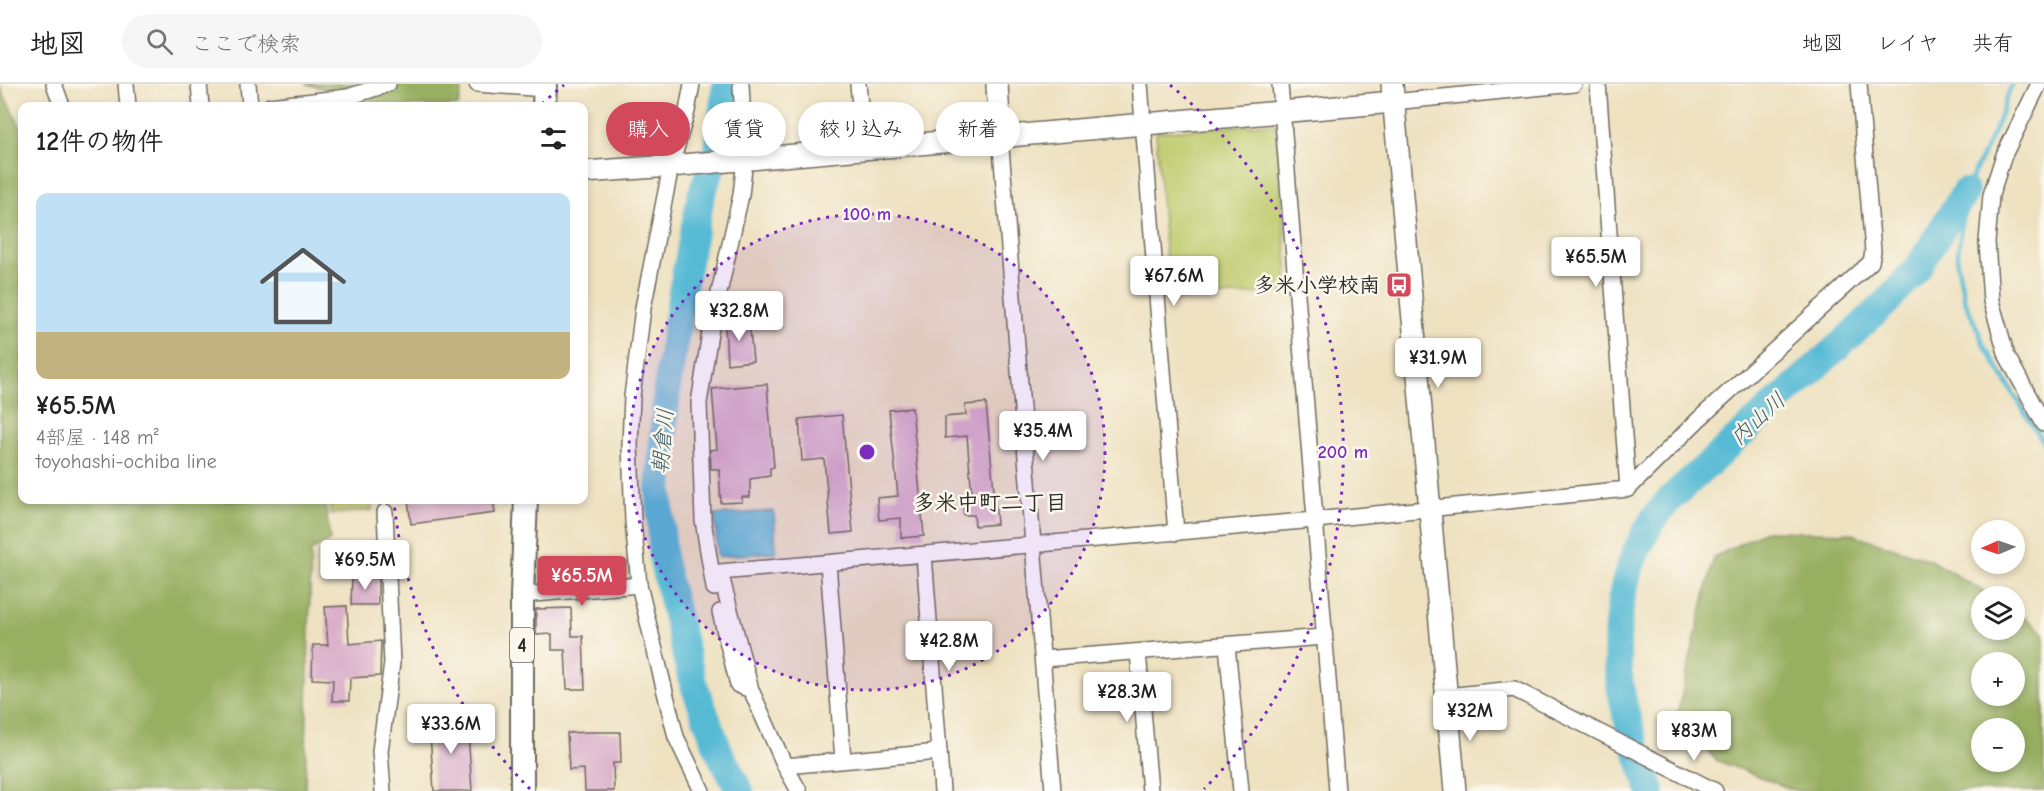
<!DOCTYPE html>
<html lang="ja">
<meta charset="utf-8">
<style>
body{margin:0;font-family:"Comic Neue","Klee One",sans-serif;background:#f6f6f6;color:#222;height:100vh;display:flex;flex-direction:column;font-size:22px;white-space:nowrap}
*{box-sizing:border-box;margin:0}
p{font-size:20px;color:#767676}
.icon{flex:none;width:33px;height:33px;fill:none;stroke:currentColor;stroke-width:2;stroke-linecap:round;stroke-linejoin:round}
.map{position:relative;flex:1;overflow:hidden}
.details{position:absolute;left:18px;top:18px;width:570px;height:402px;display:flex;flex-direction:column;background:#fff;border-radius:12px;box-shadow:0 3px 9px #0003}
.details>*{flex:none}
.hud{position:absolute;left:606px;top:18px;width:570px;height:54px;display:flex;gap:12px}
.needle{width:39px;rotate:268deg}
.fabs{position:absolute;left:1971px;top:436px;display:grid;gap:12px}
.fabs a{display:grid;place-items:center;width:54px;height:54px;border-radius:50%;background:#fff;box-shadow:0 3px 9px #0003;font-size:30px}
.price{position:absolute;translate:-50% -51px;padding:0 14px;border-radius:6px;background:#fff;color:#222;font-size:20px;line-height:39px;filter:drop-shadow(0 2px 3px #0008)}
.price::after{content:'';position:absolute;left:50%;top:36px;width:18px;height:14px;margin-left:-9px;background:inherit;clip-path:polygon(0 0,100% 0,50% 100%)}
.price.selected{background:#d1495b;color:#fff}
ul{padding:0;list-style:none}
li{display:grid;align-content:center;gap:12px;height:318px;padding:0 18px}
li span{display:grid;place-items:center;height:186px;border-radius:12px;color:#555}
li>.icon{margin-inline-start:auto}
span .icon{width:108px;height:108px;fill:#fffc;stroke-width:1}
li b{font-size:26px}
h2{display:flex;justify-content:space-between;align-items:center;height:72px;padding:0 18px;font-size:26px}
.chip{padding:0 21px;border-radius:27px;background:#fff;box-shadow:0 3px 9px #0003;font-size:21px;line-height:54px}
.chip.selected{background:#d1495b;color:#fff}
header{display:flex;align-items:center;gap:36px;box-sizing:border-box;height:84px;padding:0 30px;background:#fff;border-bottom:2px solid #e0e0e0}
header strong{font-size:28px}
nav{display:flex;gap:33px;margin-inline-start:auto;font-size:21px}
.search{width:420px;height:54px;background:#f6f6f6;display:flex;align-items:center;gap:15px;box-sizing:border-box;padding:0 21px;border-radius:33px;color:#767676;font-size:22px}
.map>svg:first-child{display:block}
.green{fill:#bfcb6d;stroke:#757b4c;stroke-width:1.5}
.forest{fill:#97af60;stroke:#616d46;stroke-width:1.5;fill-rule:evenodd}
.water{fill:#57bad5;stroke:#417280;stroke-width:1.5}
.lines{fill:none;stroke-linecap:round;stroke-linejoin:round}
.stream{stroke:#57bad5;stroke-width:4.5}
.river{stroke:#57bad5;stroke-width:28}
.building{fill:#d8abc7}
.street-casing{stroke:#6f6b5f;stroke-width:18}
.secondary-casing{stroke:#6f6b5f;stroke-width:24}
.primary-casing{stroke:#6f6b5f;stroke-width:26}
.street{stroke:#fff;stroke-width:15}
.secondary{stroke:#fff;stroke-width:21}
.primary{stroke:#fff;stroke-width:22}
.ring{fill:none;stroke:#7b2cbf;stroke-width:3;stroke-dasharray:3 6}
.labels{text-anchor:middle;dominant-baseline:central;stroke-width:5;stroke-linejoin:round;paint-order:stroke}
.shield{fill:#fbf7ec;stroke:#696865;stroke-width:1.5}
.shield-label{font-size:20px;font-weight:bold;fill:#2b2b2b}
.poi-label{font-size:21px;font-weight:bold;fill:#2b2b2b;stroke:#fbf7ec;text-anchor:end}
.water-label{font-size:22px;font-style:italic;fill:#3a5d66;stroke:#fbf7ec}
.neighbourhood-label{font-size:22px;font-weight:bold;fill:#2b2b2b;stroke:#fbf7ec}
.centre{fill:#7b2cbf;stroke:#fbf7ec;stroke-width:3}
.ring-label{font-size:18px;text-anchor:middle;font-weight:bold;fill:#7b2cbf;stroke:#fbf7ec;stroke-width:5;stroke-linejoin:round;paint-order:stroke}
</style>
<header>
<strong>地図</strong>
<div class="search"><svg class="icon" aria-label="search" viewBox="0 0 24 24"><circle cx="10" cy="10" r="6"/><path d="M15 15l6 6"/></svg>ここで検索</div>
<nav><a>地図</a><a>レイヤ</a><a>共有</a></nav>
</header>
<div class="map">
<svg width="2044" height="707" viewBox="0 0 2044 707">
<rect width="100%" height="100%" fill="#fbf7ec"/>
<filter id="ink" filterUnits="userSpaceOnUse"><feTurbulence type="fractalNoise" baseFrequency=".0167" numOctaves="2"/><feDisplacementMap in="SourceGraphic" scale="12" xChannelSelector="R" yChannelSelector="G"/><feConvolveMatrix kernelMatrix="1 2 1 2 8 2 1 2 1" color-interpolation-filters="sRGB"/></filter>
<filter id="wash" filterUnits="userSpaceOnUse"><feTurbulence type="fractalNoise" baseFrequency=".008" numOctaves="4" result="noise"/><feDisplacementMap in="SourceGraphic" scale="24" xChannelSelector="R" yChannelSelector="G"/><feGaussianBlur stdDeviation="1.35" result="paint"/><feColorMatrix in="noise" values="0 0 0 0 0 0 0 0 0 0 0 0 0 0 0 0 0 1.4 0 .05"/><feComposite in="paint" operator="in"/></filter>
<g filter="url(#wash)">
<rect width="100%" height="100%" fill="#eee1c0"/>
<g class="green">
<path d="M1276 39 1289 207 1169 216 1156 48Z"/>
<path d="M329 416H371L372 426 331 430Z"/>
</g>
<g class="forest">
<path d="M306 0H463L458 22H392Z"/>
<path d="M0 3 22 46V416H325L330 456 311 467 305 707H0Z"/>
<path d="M1765 447 1849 449 1930 476 1993 513H1982V546H2014L2015 525 2044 549V707H1796L1716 676 1677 631 1714 473ZM1982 579H2014V612H1982ZM1982 645H2014V678H1982Z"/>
</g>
<path class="water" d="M774 427 776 468 717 473 715 431Z"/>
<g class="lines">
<path class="stream" d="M2012 0 1996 43 1965 108 1957 178 1964 214 1984 261 2044 360"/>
<g class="river">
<path d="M726 0 718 64 701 112 682 208 667 304 659 407 663 477 692 596 720 670 740 707"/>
<path d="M1651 707C1642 681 1632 655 1626 629 1609 565 1616 496 1651 439 1656 430 1664 422 1671 414L1885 220 1917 185 1965 108"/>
</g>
</g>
<g id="blocks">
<g class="building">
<path d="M749 236 753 277 727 280 725 239Z"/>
<path d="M767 300 774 383 770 384V392L750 395V413H742V418L721 419 719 385H711L710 366 717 365 712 305Z"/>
<path d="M986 319 997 440 975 442 974 431H964L962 413 972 412 967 352 945 354V333L966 331 965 321Z"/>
<path d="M912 324 924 452 901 454V434L879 436 877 414 898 412 889 326Z"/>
<path d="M842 331 853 448 831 450 824 375 802 377 799 335Z"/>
<path d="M408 416H493L495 429 411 440Z"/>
<path d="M325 463 349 464 348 480 324 479Z"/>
<path d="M352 493 378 494V521H351Z"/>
<path d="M347 522 349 560 381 557 380 592 350 594 349 617H332L333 596 312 595 313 561H328L325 523Z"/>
<path d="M571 524 572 552H583L585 605H567L565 566H552V550L536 551V525Z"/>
<path d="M467 633 472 707H434L429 636Z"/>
<path d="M591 648H620L621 679H613L614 707H585L584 685 569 686 567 649Z"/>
</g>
</g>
</g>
<g filter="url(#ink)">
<use href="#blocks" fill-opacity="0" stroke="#6f6b5f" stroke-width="1.5"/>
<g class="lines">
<defs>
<g id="street">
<path d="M54 0 62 22"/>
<path d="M126 0 128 22"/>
<path d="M199 0 201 22"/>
<path d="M248 0 250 22"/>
<path d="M477 0 545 5"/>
<path d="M692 0 687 27 671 82 643 224 632 313 630 361 633 437 639 501 676 653 702 707"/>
<path d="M858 0 864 64"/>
<path d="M1140 0 1176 449"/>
<path d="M1280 0 1337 707"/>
<path d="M1598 0 1628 405"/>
<path d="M2039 0 2004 71 1991 111 1987 158 1991 217 2007 272 2044 340"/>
<path d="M1393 18 1574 0"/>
<path d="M270 22 348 13 388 0"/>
<path d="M1000 52 1053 707"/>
<path d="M924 471 942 707"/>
<path d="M828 479 843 676"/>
<path d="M714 504 703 436 699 319 710 249 741 111 745 75 741 0"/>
<path d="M522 511 639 501"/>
<path d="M720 528 738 601 751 606"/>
<path d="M1227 561 1241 707"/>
<path d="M1138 568 1150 707"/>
<path d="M1043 575 1324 553"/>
<path d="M1447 612 1514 605 1715 707"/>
<path d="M785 682 939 668"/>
<path d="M383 707 380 667 392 579 385 428"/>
<path d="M799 707 785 682 751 606 720 488 1315 436 1628 405 1699 335 1871 178 1873 167 1859 0"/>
</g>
<g id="secondary">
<path d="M997 0 1000 52"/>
<path d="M1392 0 1455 707"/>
<path d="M584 88 671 82 1393 18"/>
</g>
<g id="primary">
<path d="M544 22 545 0"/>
<path d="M522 707V511L526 416"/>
</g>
</defs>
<use href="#street" class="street-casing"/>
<use href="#secondary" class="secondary-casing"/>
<use href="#primary" class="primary-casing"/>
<use href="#street" class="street"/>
<use href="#secondary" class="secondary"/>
<use href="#primary" class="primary"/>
</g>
</g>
<circle cx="867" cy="368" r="238" fill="#7b2cbf" fill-opacity=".12"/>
<g class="ring">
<circle cx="867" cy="368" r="238"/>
<path d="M530 705A476 476 0 0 1 394 418M542 20A476 476 0 0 1 564 1M1170 1A476 476 0 0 1 1204 705"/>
</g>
<defs>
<symbol id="bus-square" viewBox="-11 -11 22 22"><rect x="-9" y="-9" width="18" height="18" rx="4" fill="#d1495b" stroke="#fbf7ec"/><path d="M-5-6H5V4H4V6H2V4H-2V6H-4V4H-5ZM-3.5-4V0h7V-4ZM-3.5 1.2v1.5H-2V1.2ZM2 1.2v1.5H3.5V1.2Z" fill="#fff"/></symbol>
</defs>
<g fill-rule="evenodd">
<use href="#bus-square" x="1384" y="186" width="30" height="30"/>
</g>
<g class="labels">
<rect class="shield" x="510" y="544" width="24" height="34" rx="4.5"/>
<g class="shield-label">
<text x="522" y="561">4</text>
</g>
<g class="poi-label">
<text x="1380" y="201">多米小学校南</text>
</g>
<g class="water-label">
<text transform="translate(1758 335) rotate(-42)">内山川</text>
<text transform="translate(663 357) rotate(-85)">朝倉川</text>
</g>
<g class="neighbourhood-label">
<text x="990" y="419">多米中町二丁目</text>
</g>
</g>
<circle cx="867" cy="368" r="9" class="centre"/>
<g class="ring-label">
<text x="867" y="136">100 m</text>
<text x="1343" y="374">200 m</text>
</g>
</svg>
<div class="fabs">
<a><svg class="needle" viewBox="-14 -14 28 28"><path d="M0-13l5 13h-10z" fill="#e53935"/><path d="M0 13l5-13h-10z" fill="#767676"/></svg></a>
<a><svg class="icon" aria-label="layers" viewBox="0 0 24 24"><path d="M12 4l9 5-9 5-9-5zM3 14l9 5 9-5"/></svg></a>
<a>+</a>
<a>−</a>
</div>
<b class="price" style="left:1596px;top:204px">¥65.5M</b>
<b class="price" style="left:1174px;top:223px">¥67.6M</b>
<b class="price" style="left:739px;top:258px">¥32.8M</b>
<b class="price" style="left:1438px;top:305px">¥31.9M</b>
<b class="price" style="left:1043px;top:378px">¥35.4M</b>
<b class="price" style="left:365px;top:507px">¥69.5M</b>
<b class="price selected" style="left:582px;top:523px">¥65.5M</b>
<b class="price" style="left:949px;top:588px">¥42.8M</b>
<b class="price" style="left:1127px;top:639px">¥28.3M</b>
<b class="price" style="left:1470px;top:658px">¥32M</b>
<b class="price" style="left:451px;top:671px">¥33.6M</b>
<b class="price" style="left:1694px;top:678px">¥83M</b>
<div class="hud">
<a class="chip selected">購入</a>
<a class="chip">賃貸</a>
<a class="chip">絞り込み</a>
<a class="chip">新着</a>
</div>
<section class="details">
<h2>12件の物件<svg class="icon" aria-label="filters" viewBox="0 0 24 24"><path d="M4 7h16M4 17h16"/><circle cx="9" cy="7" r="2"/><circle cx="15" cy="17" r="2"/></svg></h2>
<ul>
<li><span style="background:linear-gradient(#bfe0f5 75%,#c2b280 0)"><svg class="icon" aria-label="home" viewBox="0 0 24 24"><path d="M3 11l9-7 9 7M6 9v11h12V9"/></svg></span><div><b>¥65.5M</b><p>4部屋 · 148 m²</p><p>toyohashi-ochiba line</p></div></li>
</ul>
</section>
</div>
